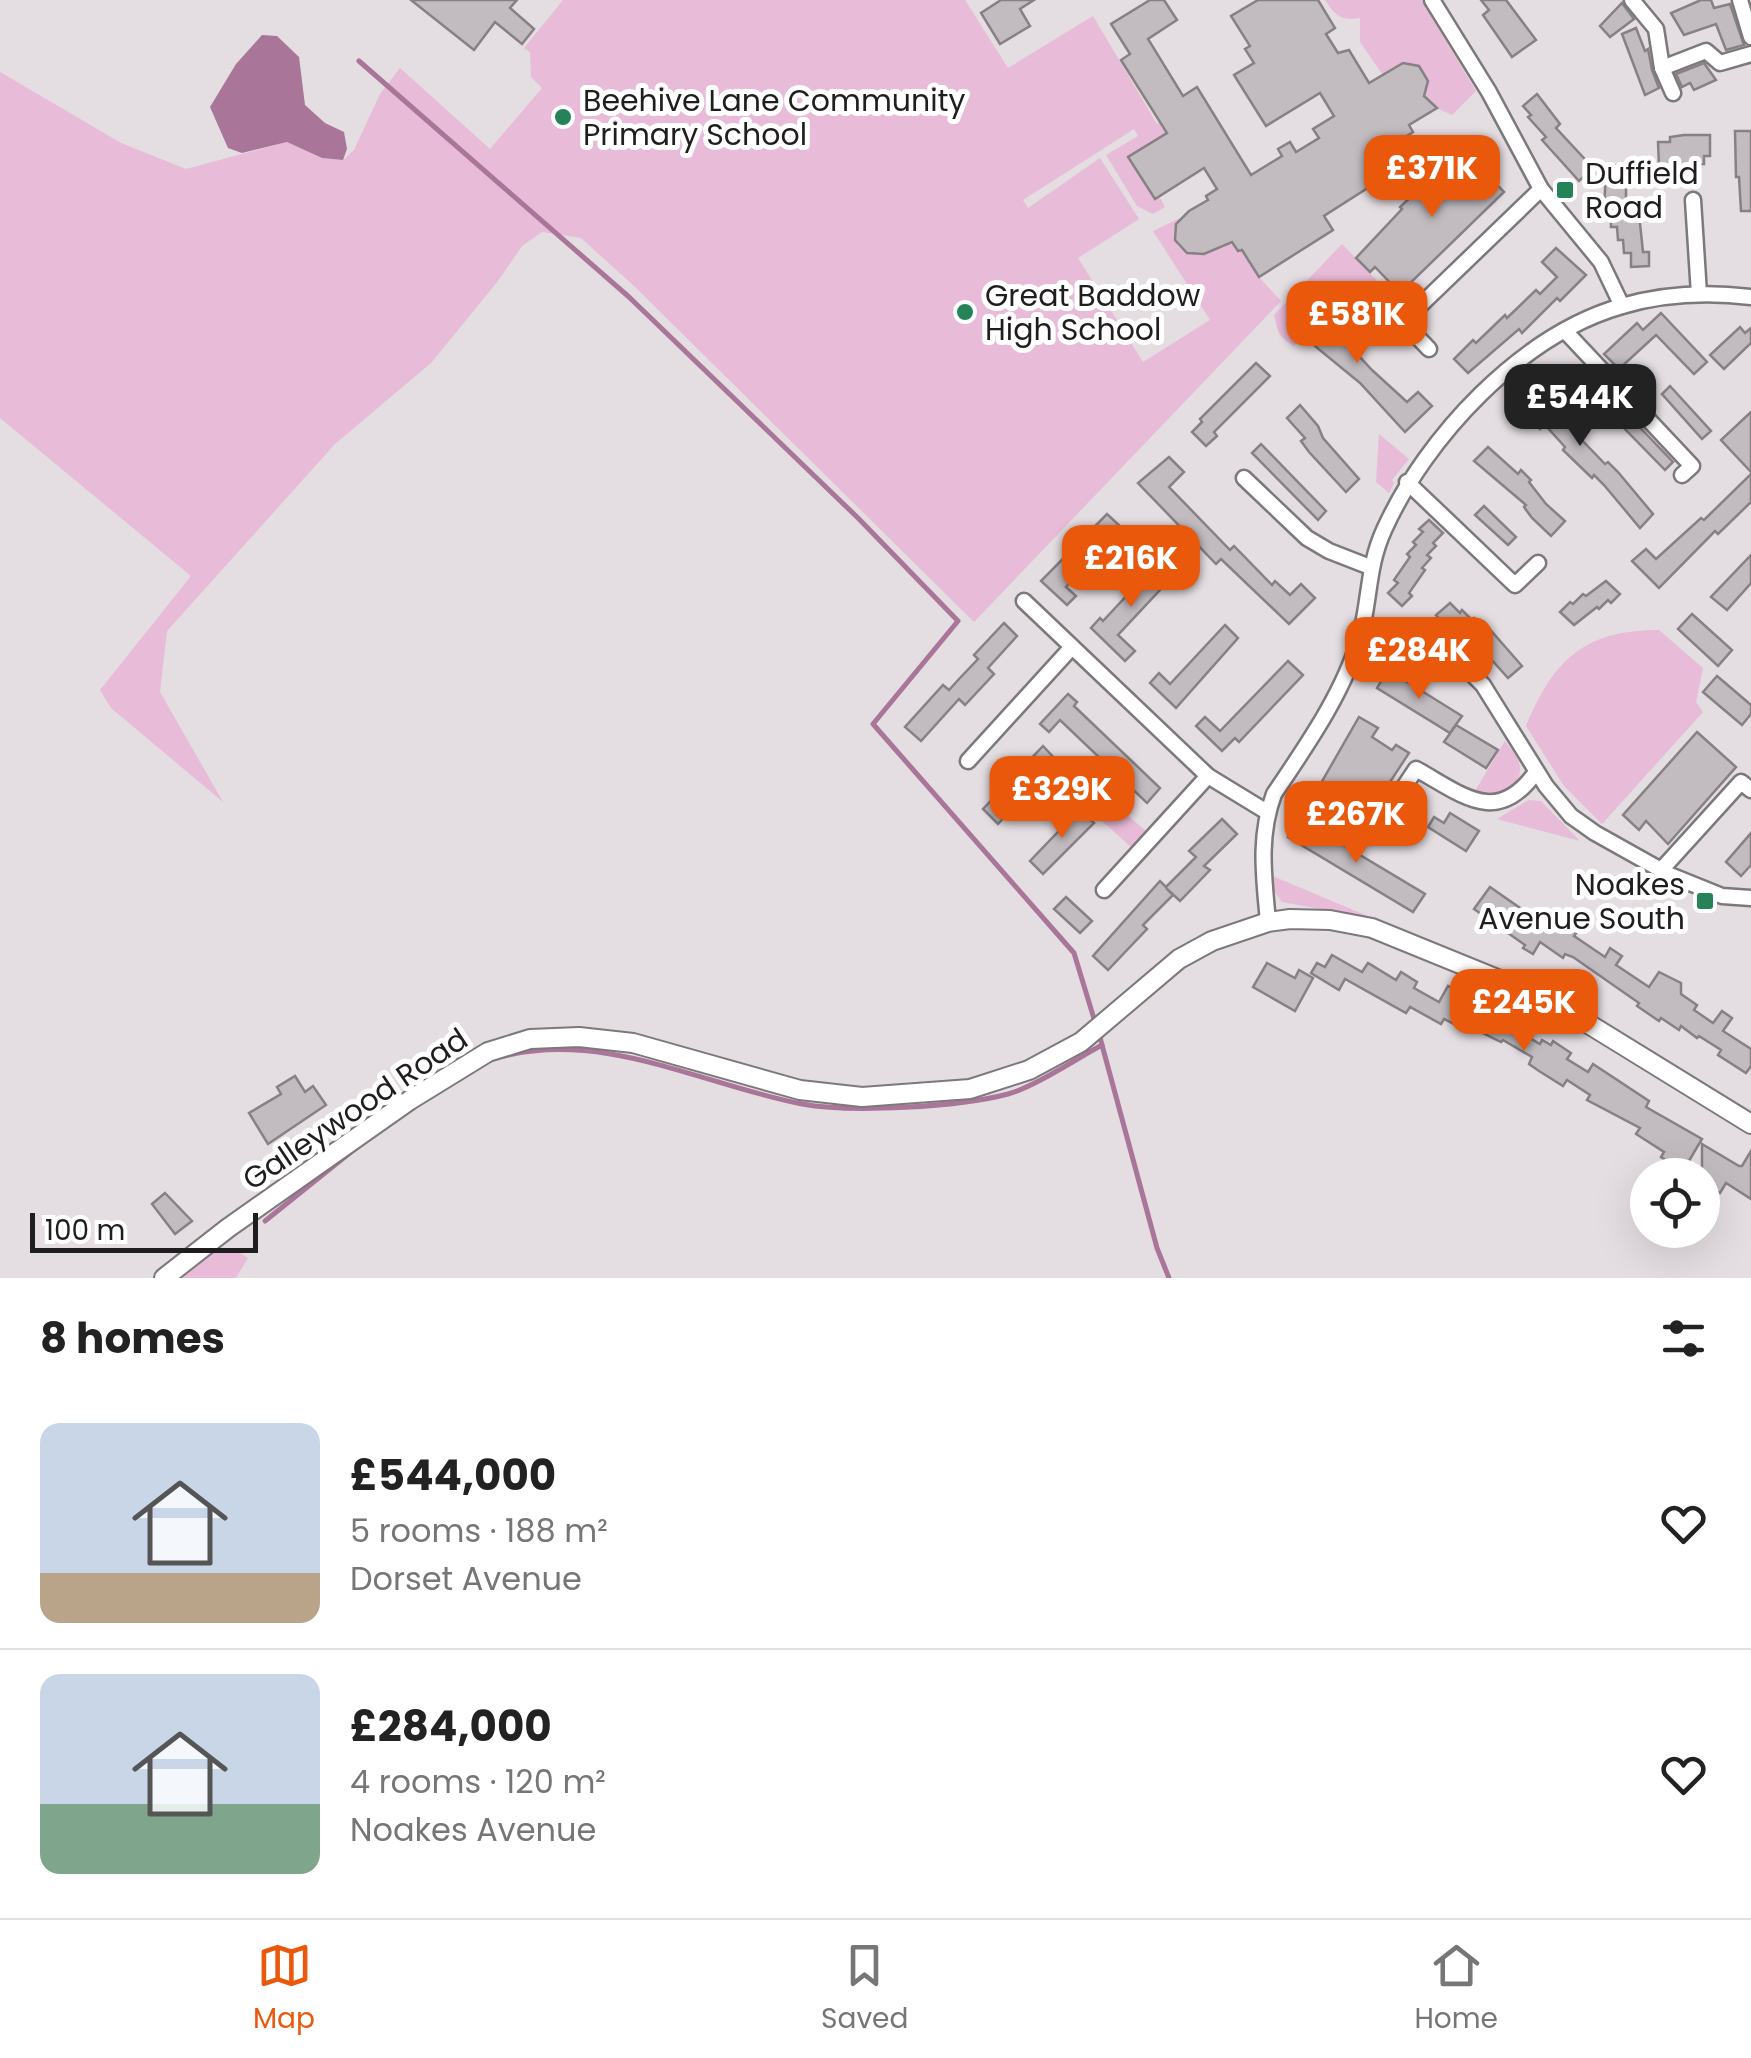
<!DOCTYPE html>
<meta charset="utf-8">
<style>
body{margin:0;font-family:Poppins,sans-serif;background:#f6f6f6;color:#222;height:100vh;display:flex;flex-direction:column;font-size:38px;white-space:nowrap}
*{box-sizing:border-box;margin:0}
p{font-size:32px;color:#767676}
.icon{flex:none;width:55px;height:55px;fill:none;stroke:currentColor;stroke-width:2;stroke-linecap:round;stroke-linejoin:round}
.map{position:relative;height:1278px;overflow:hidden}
.drawer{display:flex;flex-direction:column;background:#fff;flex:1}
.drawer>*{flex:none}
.fabs{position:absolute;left:1630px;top:1158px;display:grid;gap:20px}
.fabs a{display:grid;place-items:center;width:90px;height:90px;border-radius:50%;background:#fff;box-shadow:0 10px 40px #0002;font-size:50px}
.scale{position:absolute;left:30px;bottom:25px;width:228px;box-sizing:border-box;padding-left:10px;border:5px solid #201d1f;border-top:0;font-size:28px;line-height:35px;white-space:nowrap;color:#201d1f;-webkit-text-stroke:8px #fff;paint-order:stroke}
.price{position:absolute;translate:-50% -85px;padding:0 22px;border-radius:20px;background:#ea580c;color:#fff;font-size:32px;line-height:65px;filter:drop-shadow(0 2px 5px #0008)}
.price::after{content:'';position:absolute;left:50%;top:60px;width:30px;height:22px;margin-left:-15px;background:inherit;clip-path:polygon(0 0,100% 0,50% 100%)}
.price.active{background:#222;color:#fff}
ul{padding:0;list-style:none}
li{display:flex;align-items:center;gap:30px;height:250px;padding:0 40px}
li+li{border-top:2px solid #e0e0e0}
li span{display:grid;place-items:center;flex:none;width:280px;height:200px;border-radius:20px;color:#555}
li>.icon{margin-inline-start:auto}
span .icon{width:120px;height:120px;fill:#fffc;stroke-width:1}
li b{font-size:42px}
h2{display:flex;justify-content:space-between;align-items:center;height:120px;padding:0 40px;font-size:42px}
.menu{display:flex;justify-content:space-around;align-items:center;height:140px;border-top:2px solid #e0e0e0;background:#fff;font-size:28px;color:#767676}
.menu a{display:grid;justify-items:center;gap:5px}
.menu .active{color:#ea580c}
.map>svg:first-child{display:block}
.green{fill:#e8bbd8}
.water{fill:#a97598}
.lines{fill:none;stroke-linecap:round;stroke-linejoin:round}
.stream{stroke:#a97598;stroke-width:5}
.building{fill:#c2bcc0;stroke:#878185;stroke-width:2.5}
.minor-casing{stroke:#7d787b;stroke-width:19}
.tertiary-casing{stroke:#7d787b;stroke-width:22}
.minor{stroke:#fff;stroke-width:14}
.tertiary{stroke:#fff;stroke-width:18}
.poi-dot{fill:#268259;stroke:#fff;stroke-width:4}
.labels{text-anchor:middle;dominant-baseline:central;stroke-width:10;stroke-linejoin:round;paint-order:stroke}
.poi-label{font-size:30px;fill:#201d1f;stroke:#fff;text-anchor:start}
.street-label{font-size:30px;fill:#201d1f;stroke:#fff}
</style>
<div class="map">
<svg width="1751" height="1278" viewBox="0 0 1751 1278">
<rect width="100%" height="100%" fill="#e4dde1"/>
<g class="green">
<path d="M563 0H965L1008 68 1093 16 1157 124 1172 115 1179 126 1129 157 1154 198 1159 196 1165 207 1153 214 1137 206 1106 155 1138 136 1134 129 1023 200 1028 208 1100 158 1139 219 1078 258 1143 362 1210 320 1153 231 1180 218 1174 231 1179 247C1196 260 1205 253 1219 241L1223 248 1232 242 1238 251 1242 250 1259 277 1281 301 974 622 633 285 581 238 542 232 522 246 498 281 431 363 335 444 167 631 160 692 223 802 111 708 100 690 191 576 0 418V72L121 143 186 169 287 142 322 158 343 160 354 150 380 94 400 68 490 149 542 88 531 77 530 52 524 48Z"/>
<path d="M1325 0H1421L1476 91 1452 115 1437 108 1424 96 1428 81 1419 67 1403 63 1383 75 1360 42V18C1340 21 1336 16 1325 0Z"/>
<path d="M1342 244 1385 289 1362 309 1332 281 1289 324 1302 337 1294 346C1278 336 1278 333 1274 315Z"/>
<path d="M1379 434 1409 459 1392 480 1394 483 1389 493 1376 482Z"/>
<path d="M1659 630 1703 668 1696 702 1703 712 1602 824 1564 786 1526 726C1554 659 1585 630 1659 630Z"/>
<path d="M1505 741C1510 749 1521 759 1520 770 1519 792 1491 797 1475 791Z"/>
<path d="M1097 790 1146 831 1131 847 1084 805Z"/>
<path d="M1529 800 1541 801 1580 841 1497 819Z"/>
<path d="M1270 875 1370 917 1369 918 1282 902 1272 888Z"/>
<path d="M232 1248 248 1258 236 1278H176L216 1249Z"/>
</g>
<path class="water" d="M262 35 277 36 299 57 305 105 325 123 344 132 347 149 343 160 322 158 287 142 242 153 228 148 210 107 236 64Z"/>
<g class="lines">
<g class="stream">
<path d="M359 61 629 297 858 518 958 621 873 724 1074 953 1095 1022"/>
<path d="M1099 1033 1102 1045"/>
<path d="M504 1056C607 1031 703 1085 802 1104 851 1113 959 1107 1008 1094 1034 1087 1076 1059 1102 1045L1157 1248 1169 1278"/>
<path d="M265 1221 356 1148"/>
</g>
</g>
<g class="building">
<path d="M411 0H517L510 8 534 29 522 44 495 22 474 50Z"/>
<path d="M1001 0H1034L1020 9 1030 26 1000 44 981 13Z"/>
<path d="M1150 0H1164L1177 20 1148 39 1183 96 1197 87 1251 175 1282 156 1278 149 1290 142 1296 152 1319 138 1313 129 1334 116 1320 93 1266 126 1234 75 1254 63 1245 49 1250 46 1231 16 1258 0H1318L1335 28 1326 34 1338 53 1349 50 1369 83 1403 63 1419 66 1428 81 1424 96 1437 108 1409 125 1413 132 1399 141 1409 157 1386 171 1388 175 1324 216 1333 230 1259 277 1242 250 1238 251 1232 242 1204 254 1187 253 1175 240 1176 224 1189 211 1208 200 1206 196 1217 189 1204 168 1155 199 1128 157 1167 133 1121 60 1130 54 1111 24Z"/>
<path d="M1481 0H1506L1536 40 1512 57 1483 15 1489 10Z"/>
<path d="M1701 0H1711L1714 8 1730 4 1744 45 1726 50 1716 24 1684 35 1671 13Z"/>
<path d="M1622 3 1634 19 1610 37 1600 26Z"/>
<path d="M1636 28 1645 51 1648 49 1652 70 1659 88 1645 95 1622 34Z"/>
<path d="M1704 63 1716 80 1694 90 1690 83 1682 87 1676 74Z"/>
<path d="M1537 94 1560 124 1556 128 1593 168 1579 181 1542 140 1546 137 1528 117 1531 115 1523 106Z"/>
<path d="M1735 131H1751V211H1741L1739 177H1736Z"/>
<path d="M1684 135H1710V156H1704V164L1659 166 1658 142H1670V137Z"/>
<path d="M1468 144 1488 165 1483 170 1504 192 1400 293 1375 267 1370 272 1356 258 1402 209 1400 207Z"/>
<path d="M1606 165 1646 166 1647 185H1626V213L1639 214 1643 252H1649V266L1631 267V253H1624L1623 240H1618L1617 227H1611V214H1604Z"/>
<path d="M1556 248 1586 275 1560 301 1557 298 1522 333 1519 329 1468 373 1454 359 1473 340 1476 343 1505 315 1507 318 1536 290 1540 294 1557 277 1542 262Z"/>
<path d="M1314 298 1327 311 1322 316 1372 370 1407 402 1418 392 1432 406 1405 432 1360 383 1288 324Z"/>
<path d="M1661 313 1707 362 1694 374 1656 335 1619 369 1604 354 1637 323 1643 330Z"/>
<path d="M1740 327 1745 333 1751 328V343L1724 369 1710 355Z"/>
<path d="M1256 363 1270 376 1214 432 1217 436 1206 446 1192 432 1202 422 1200 419Z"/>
<path d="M1544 378 1557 391 1548 399 1580 434 1578 436 1605 464 1608 462 1618 472 1653 514 1640 528 1604 485 1594 475 1592 478 1563 450 1565 447 1545 425 1540 429 1514 402Z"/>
<path d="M1670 386 1711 431 1702 439 1662 394Z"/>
<path d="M1300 405 1318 426 1323 438 1359 479 1346 492 1309 452 1301 441 1305 438 1287 418Z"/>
<path d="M1751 412V472L1721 440Z"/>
<path d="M1627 414 1673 462 1665 470 1619 423Z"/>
<path d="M1261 444 1326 511 1318 520 1252 453Z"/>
<path d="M1488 447 1518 474 1521 470 1531 480 1529 482 1546 504 1565 521 1551 536 1532 518 1524 507 1526 505 1474 461Z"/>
<path d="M1169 457 1184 472 1169 487 1230 550 1234 546 1272 585 1275 581 1290 595 1301 584 1315 598 1289 624 1221 559 1216 564 1138 483Z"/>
<path d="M1751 474V502L1718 534 1715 531 1659 588 1632 561 1646 549 1656 559 1701 518 1704 520Z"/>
<path d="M1484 506 1516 537 1508 545 1475 515Z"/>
<path d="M1107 514 1122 528 1066 587 1076 596 1067 605 1041 581Z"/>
<path d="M1429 520 1443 533 1433 543 1436 546 1427 555 1431 558 1422 568 1425 570 1409 593 1412 596 1402 606 1388 593 1398 583 1394 580 1410 557 1407 554 1416 545 1413 542 1423 532 1419 529Z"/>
<path d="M1751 555V583L1727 610 1711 597Z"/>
<path d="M1158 562 1173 576 1118 635 1135 651 1125 661 1091 628 1100 618 1103 621Z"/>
<path d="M1606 581 1620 594 1611 603 1608 600 1599 609 1597 607 1574 625 1560 612 1570 602 1573 604 1583 594 1586 596Z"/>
<path d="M1450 603 1460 613 1462 610 1472 620 1474 618 1483 627 1486 625 1522 666 1508 678 1472 638 1469 641 1448 623 1446 626 1436 615Z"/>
<path d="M1692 614 1732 650 1718 666 1678 629Z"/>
<path d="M1004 623 1017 636 988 668 994 674 965 705 959 699 921 741 905 727 943 685 949 690 959 679 978 659 974 655Z"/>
<path d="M1225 625 1238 638 1176 708 1150 683 1159 673 1170 684Z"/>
<path d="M1288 661 1303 675 1239 742 1235 738 1222 751 1196 726 1205 717 1220 731Z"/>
<path d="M1388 670 1462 716 1450 733 1377 688Z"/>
<path d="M1717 676 1751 705V714L1742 725 1703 692Z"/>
<path d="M1068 694 1077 702 1074 706 1160 788 1147 803 1060 720 1049 732 1040 724Z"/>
<path d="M1359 717 1378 728 1372 737 1392 750 1396 745 1409 753 1369 814 1339 796 1336 802 1317 790Z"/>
<path d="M1456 725 1498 750 1486 768 1444 742Z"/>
<path d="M1697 732 1736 767 1668 844 1646 821 1639 830 1623 815Z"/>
<path d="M1043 746 1057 761 998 824 983 809Z"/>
<path d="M1080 809 1094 823 1043 874 1030 861Z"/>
<path d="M1450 813 1479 831 1466 851 1428 827 1434 817 1444 823Z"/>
<path d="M1222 819 1237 834 1204 866 1210 870 1180 901 1166 888 1173 895 1143 925 1147 929 1108 970 1093 956 1160 881 1166 887 1196 857 1189 851Z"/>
<path d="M1300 819 1425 894 1413 912 1288 837Z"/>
<path d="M1751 833V865L1741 876 1726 862Z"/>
<path d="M1490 887 1553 931 1556 927 1561 930 1569 919 1581 927 1574 936 1605 957 1610 948 1622 956 1616 965 1649 987 1659 972 1681 983V994L1697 1005 1694 1010 1713 1023 1722 1011 1732 1018 1723 1031 1751 1049V1066L1746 1073 1718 1055 1721 1050 1699 1036 1697 1038 1681 1026 1679 1030 1661 1018 1659 1021 1637 1006 1639 1003 1573 957 1565 954 1563 958 1540 942 1533 954 1523 948 1525 945 1474 909Z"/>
<path d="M1066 897 1092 921 1080 933 1054 909Z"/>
<path d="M1332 955 1362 972 1368 963 1396 980 1401 972 1417 982 1414 988 1439 1002 1448 986 1460 992 1455 1000 1479 1013 1481 1010 1540 1044 1542 1040 1551 1045 1553 1041 1571 1053 1567 1059 1588 1072 1593 1064 1649 1101 1646 1107 1702 1139 1683 1171 1661 1157 1664 1152 1636 1134 1640 1128 1587 1100 1590 1095 1567 1080 1563 1086 1539 1071 1529 1064 1532 1057 1503 1040 1501 1042 1466 1025 1464 1029 1444 1019 1441 1024 1410 1007 1406 1013 1345 979 1339 990 1311 973 1317 963 1325 967Z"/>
<path d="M1267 963 1295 978 1299 970 1313 978 1295 1011 1253 987Z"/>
<path d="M295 1076 305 1092 313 1086 326 1105 268 1144 249 1113 281 1094 277 1087Z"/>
<path d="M1702 1144 1739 1166H1742L1751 1151V1199L1726 1183 1720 1193 1702 1182Z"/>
<path d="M165 1193 192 1221 175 1234 152 1204Z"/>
</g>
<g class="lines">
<defs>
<g id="minor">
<path d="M1432 0 1489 92 1541 189 1601 262 1622 306"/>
<path d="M1632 0 1656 29 1662 68 1673 93"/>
<path d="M1740 0 1751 37"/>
<path d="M1662 68 1706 51 1720 63 1751 54"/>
<path d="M1693 200 1699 294"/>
<path d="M1383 301 1403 322"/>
<path d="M1566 332 1692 466 1682 475"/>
<path d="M1429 349 1403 322 1541 189"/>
<path d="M1244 478 1307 538 1329 551 1370 567"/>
<path d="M1407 482 1515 585 1538 563"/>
<path d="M1024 601 1208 776 1267 812"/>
<path d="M1361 632 1410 640 1458 660 1483 685 1546 786 1571 816 1595 833 1670 875 1722 896 1751 898"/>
<path d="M968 761 1072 647"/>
<path d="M1384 817 1416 769C1463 795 1497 827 1536 772"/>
<path d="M1662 869 1741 782 1751 790"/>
<path d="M1104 890 1208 776"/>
<path d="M1268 922C1264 877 1258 837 1274 794 1307 745 1345 691 1361 633 1370 597 1368 565 1384 530 1426 437 1521 335 1622 306 1663 294 1709 292 1751 297"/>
</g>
<path id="tertiary" d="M164 1278 228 1228 410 1100 488 1052 530 1039 579 1037 633 1043 800 1090 862 1097 970 1089 1029 1070 1081 1042 1179 959 1212 941 1268 922 1290 919 1330 920 1372 928 1512 985 1587 1023 1751 1124"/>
</defs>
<use href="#minor" class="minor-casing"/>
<use href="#tertiary" class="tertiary-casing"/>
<use href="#minor" class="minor"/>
<use href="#tertiary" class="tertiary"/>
</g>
<g class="poi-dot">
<circle cx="563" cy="117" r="10"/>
<rect x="1555" y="180" width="20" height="20" rx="5"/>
<circle cx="965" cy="312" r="10"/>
<rect x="1695" y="891" width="20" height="20" rx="5"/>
</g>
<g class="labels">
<g class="poi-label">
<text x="583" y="100">Beehive Lane Community<tspan x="583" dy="34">Primary School</tspan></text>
<text x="1585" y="173">Duffield<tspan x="1585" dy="34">Road</tspan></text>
<text x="985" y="295">Great Baddow<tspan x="985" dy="34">High School</tspan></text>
<text x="1685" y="884" text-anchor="end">Noakes<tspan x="1685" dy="34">Avenue South</tspan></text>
</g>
<g class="street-label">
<text transform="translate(355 1109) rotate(-34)">Galleywood Road</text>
</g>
</g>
</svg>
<div class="fabs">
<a><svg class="icon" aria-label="locate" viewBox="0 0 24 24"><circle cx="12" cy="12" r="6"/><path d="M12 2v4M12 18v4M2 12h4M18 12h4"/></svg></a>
</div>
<div class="scale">100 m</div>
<b class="price" style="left:1432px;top:220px">£371K</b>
<b class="price" style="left:1357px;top:366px">£581K</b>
<b class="price active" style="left:1580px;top:449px">£544K</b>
<b class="price" style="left:1131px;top:610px">£216K</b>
<b class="price" style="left:1419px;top:702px">£284K</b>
<b class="price" style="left:1062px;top:841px">£329K</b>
<b class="price" style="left:1356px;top:866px">£267K</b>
<b class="price" style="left:1524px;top:1054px">£245K</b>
</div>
<section class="drawer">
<h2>8 homes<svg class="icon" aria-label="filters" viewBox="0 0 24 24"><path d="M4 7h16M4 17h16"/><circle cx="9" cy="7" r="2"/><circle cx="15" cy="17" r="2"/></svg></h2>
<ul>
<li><span style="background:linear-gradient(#c9d6e8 75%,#b9a48a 0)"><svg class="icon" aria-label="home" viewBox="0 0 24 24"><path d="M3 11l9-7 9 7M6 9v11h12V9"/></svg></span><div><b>£544,000</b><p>5 rooms · 188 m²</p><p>Dorset Avenue</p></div><svg class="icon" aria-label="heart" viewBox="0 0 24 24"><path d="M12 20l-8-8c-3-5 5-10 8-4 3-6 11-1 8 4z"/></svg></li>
<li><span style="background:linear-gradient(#c9d6e8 65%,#7fa58c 0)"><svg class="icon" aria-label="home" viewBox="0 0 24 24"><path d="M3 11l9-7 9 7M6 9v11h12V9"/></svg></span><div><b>£284,000</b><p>4 rooms · 120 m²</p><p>Noakes Avenue</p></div><svg class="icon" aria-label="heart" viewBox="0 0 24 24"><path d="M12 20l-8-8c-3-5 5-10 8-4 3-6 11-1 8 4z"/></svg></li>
</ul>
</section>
<nav class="menu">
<a class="active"><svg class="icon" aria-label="map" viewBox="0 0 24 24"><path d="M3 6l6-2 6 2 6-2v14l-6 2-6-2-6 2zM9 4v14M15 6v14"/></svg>Map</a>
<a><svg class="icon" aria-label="saved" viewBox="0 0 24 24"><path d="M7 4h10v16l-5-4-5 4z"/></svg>Saved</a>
<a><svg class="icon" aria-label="home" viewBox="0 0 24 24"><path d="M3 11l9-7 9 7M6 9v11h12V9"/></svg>Home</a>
</nav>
